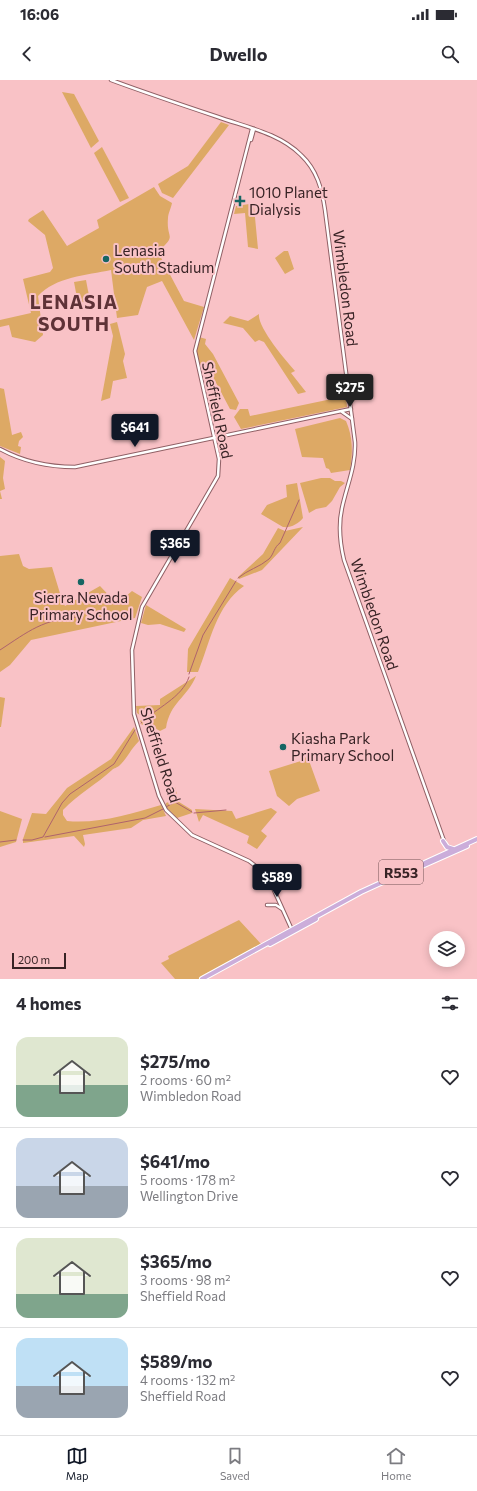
<!DOCTYPE html>
<meta charset="utf-8">
<style>
body{margin:0;font-family:Commissioner,sans-serif;background:#f2f2f3;color:#2b2b33;height:100vh;display:flex;flex-direction:column;font-size:15px;white-space:nowrap}
*{box-sizing:border-box;margin:0}
p{font-size:13px;color:#7c7c81}
.icon{flex:none;width:22px;height:22px;fill:none;stroke:currentColor;stroke-width:2;stroke-linecap:round;stroke-linejoin:round}
.map{position:relative;height:899px;overflow:hidden}
.drawer{display:flex;flex-direction:column;background:#fff;flex:1}
.drawer>*{flex:none}
.fabs{position:absolute;left:429px;top:851px;display:grid;gap:8px}
.fabs a{display:grid;place-items:center;width:36px;height:36px;border-radius:50%;background:#fff;box-shadow:0 2px 10px #0003;font-size:20px}
.scale{position:absolute;left:12px;bottom:10px;width:54px;box-sizing:border-box;padding-left:4px;border:2px solid #382325;border-top:0;font-size:11px;line-height:14px;white-space:nowrap;color:#382325;-webkit-text-stroke:3px #f9c2c6;paint-order:stroke}
.price{position:absolute;translate:-50% -34px;padding:0 9px;border-radius:4px;background:#111827;color:#fff;font-size:13px;line-height:26px;filter:drop-shadow(0 1px 2px #0008)}
.price::after{content:'';position:absolute;left:50%;top:24px;width:12px;height:9px;margin-left:-6px;background:inherit;clip-path:polygon(0 0,100% 0,50% 100%)}
.price.active{background:#222;color:#fff}
ul{padding:0;list-style:none}
li{display:flex;align-items:center;gap:12px;height:100px;padding:0 16px}
li+li{border-top:1px solid #e1e1e2}
li span{display:grid;place-items:center;flex:none;width:112px;height:80px;border-radius:12px;color:#555}
li>.icon{margin-inline-start:auto}
span .icon{width:48px;height:48px;fill:#fffc;stroke-width:1}
li b{font-size:17px}
h2{display:flex;justify-content:space-between;align-items:center;height:48px;padding:0 16px;font-size:17px}
.status{display:flex;justify-content:space-between;align-items:center;height:28px;padding:0 20px;background:#fff;direction:ltr}
.status svg{height:11px;fill:currentColor}
header{display:flex;justify-content:space-between;align-items:center;height:52px;padding:0 16px;background:#fff;font-size:18px;font-weight:700}
.tabs{display:flex;justify-content:space-around;align-items:center;height:56px;border-top:1px solid #e1e1e2;background:#fff;font-size:11px;color:#7c7c81}
.tabs a{display:grid;justify-items:center;gap:2px}
.tabs .active{color:#111827}
.map>svg:first-child{display:block}
.green{fill:#dda965}
.lines{fill:none;stroke-linecap:round;stroke-linejoin:round}
.stream{stroke:#af636c;stroke-width:1}
.tertiary-casing{stroke:#906065;stroke-width:4.5}
.primary-casing{stroke:#fff;stroke-width:6}
.tertiary{stroke:#fff;stroke-width:2.5}
.primary{stroke:#cbadda;stroke-width:4}
.poi-dot{fill:#166563;stroke:#f9c2c6;stroke-width:1.5}
.labels{text-anchor:middle;dominant-baseline:central;stroke-width:4;stroke-linejoin:round;paint-order:stroke}
.shield{fill:#f9c2c6;stroke:#725355;stroke-width:1}
.shield-label{font-size:14px;font-weight:bold;fill:#382325}
.poi-label{font-size:15px;fill:#382325;stroke:#f9c2c6;text-anchor:start}
.street-label{font-size:15px;fill:#382325;stroke:#f9c2c6}
.district-label{font-size:19px;font-weight:bold;letter-spacing:1px;fill:#5e3237;stroke:#f9c2c6}
</style>
<div class="status"><b>16:06</b><svg viewBox="0 0 49 12"><path d="M0 12V9h3v3zM5 12V6h3v6zM10 12V3h3v9zM15 12V0h3v12zM26 1h20v11H26zM47 4h2v5h-2z"/></svg></div>
<header><svg class="icon" aria-label="back" viewBox="0 0 24 24"><path d="M15 5l-7 7 7 7"/></svg>Dwello<svg class="icon" aria-label="search" viewBox="0 0 24 24"><circle cx="10" cy="10" r="6"/><path d="M15 15l6 6"/></svg></header>
<div class="map">
<svg width="477" height="899" viewBox="0 0 477 899">
<rect width="100%" height="100%" fill="#f9c2c6"/>
<g class="green">
<path d="M62 12 74 14 99 61 91 68Z"/>
<path d="M221 42 229 45 173 118 162 113 158 104 188 86Z"/>
<path d="M102 67 129 118 120 122 94 73Z"/>
<path d="M154 107 160 116 172 123C171 128 168 134 168 138 166 160 178 153 158 172L184 221 204 227 194 260 162 201 147 207 138 235 117 238 111 190C87 195 55 197 38 216L43 255 35 262 12 257 9 245 0 247V240L31 233 23 199 50 192 53 188 45 155 28 141 29 139 43 130 67 166 99 148 97 140Z"/>
<path d="M256 123 254 127 258 169 248 167 245 133 234 134 236 126Z"/>
<path d="M284 171H288L294 189 285 194 275 178Z"/>
<path d="M86 200 90 221 78 223 74 202Z"/>
<path d="M259 234C257 247 286 281 295 291L291 293 306 312 298 314 264 262 259 260 255 262 243 248 223 243 230 236 248 241Z"/>
<path d="M117 242 125 274 123 281 127 298 113 301 110 318 101 321 113 256 110 244Z"/>
<path d="M199 257 206 259 205 264 213 274 239 323 236 330 230 329 206 284 199 285 196 271Z"/>
<path d="M0 308 4 309 12 355 21 352 23 357 19 361 18 366 21 367 20 374 0 366Z"/>
<path d="M346 316 347 327 241 349 234 337 240 329H248L250 336Z"/>
<path d="M340 338 346 341C353 357 353 373 350 390L331 393 329 389 326 388 323 378 302 377 295 349Z"/>
<path d="M0 377 5 381 3 398 5 409 0 411 2 419H0Z"/>
<path d="M321 398H330L335 401H341L345 403 340 407 332 421 326 427 316 429 309 433 300 403Z"/>
<path d="M297 403 303 438C298 444 291 448 283 447L261 434 267 425 287 417 286 405Z"/>
<path d="M303 447 262 490 239 499 238 497 263 474 278 448 285 451Z"/>
<path d="M19 474 23 486 29 489 52 487 62 520 65 526 100 506 117 524 132 511 142 517 135 538 31 560 10 585 0 592V476Z"/>
<path d="M230 498 244 506C216 525 210 563 198 592H187L188 569Z"/>
<path d="M146 525 186 549 184 552 160 544 148 545 141 543Z"/>
<path d="M196 596C187 618 170 622 166 648L160 651 146 643 142 645 140 641 144 638 137 633 136 626 160 625V619Z"/>
<path d="M0 617 5 618 1 647H0Z"/>
<path d="M134 647 139 661C130 670 128 677 120 685 117 688 114 688 112 690 97 704 78 714 63 730V735L67 741C99 744 130 734 161 725L166 736 143 740 131 748 83 755 85 764 84 767 74 756 23 763V759L32 733 46 734 67 708 111 679Z"/>
<path d="M307 675 320 711 297 719 289 726 277 716 269 691 304 680Z"/>
<path d="M175 707 179 722 192 730V733L177 738 166 727V723L171 721Z"/>
<path d="M271 728 277 732 261 751 267 756 257 769 247 763 249 756 203 735 199 742 195 729 232 731 236 739Z"/>
<path d="M0 731 22 739 16 762 0 767Z"/>
<path d="M239 840 261 864 199 899H175L161 883 169 879 168 876Z"/>
</g>
<g class="lines">
<g class="stream">
<path d="M238 498C247 490 260 487 269 479 274 474 274 467 280 463L299 420"/>
<path d="M0 570C29 551 43 539 79 537"/>
<path d="M189 594 203 555 236 501"/>
<path d="M141 643C156 628 182 618 189 597"/>
<path d="M166 727 175 722 192 732"/>
<path d="M194 733 226 730"/>
<path d="M45 757 145 738 163 729"/>
<path d="M23 760H32L43 757 62 723 70 714 114 684 135 650"/>
<path d="M0 762 16 760"/>
</g>
<defs>
<g id="tertiary">
<path d="M111 0C146 13 182 25 218 37 246 47 279 53 301 75 317 90 322 109 325 130L355 362C356 386 347 405 342 428 338 446 340 463 344 480L444 761"/>
<path d="M252 49 195 271 219 379 218 396 142 527 132 570 134 634 159 716 166 730 192 755 249 781 262 791 273 808 292 850"/>
<path d="M251 60 254 49"/>
<path d="M342 332 352 339"/>
<path d="M0 369C24 382 48 387 75 387L351 329"/>
<path d="M267 825H276L282 829"/>
</g>
<g id="primary">
<path d="M443 761 447 767 453 769"/>
<path d="M422 786 467 766"/>
<path d="M270 864 316 839"/>
<path d="M202 899 361 812 477 759"/>
</g>
</defs>
<use href="#tertiary" class="tertiary-casing"/>
<use href="#primary" class="primary-casing"/>
<use href="#tertiary" class="tertiary"/>
<use href="#primary" class="primary"/>
</g>
<g class="poi-dot">
<path d="M238 115h4v4h4v4h-4v4h-4v-4h-4v-4h4z"/>
<circle cx="106" cy="179" r="4"/>
<circle cx="81" cy="502" r="4"/>
<circle cx="283" cy="667" r="4"/>
</g>
<g class="labels">
<rect class="shield" x="379" y="780" width="44" height="24" rx="3"/>
<g class="shield-label">
<text x="401" y="792">R553</text>
</g>
<g class="poi-label">
<text x="249" y="112">1010 Planet<tspan x="249" dy="17">Dialysis</tspan></text>
<text x="114" y="170">Lenasia<tspan x="114" dy="17">South Stadium</tspan></text>
<text x="81" y="517" text-anchor="middle">Sierra Nevada<tspan x="81" dy="17">Primary School</tspan></text>
<text x="291" y="658">Kiasha Park<tspan x="291" dy="17">Primary School</tspan></text>
</g>
<g class="street-label">
<text transform="translate(346 208) rotate(83)">Wimbledon Road</text>
<text transform="translate(218 330) rotate(78)">Sheffield Road</text>
<text transform="translate(375 534) rotate(71)">Wimbledon Road</text>
<text transform="translate(161 675) rotate(72)">Sheffield Road</text>
</g>
<g class="district-label">
<text x="74" y="221">LENASIA<tspan x="74" dy="22">SOUTH</tspan></text>
</g>
</g>
</svg>
<div class="fabs">
<a><svg class="icon" aria-label="layers" viewBox="0 0 24 24"><path d="M12 4l9 5-9 5-9-5zM3 14l9 5 9-5"/></svg></a>
</div>
<div class="scale">200 m</div>
<b class="price active" style="left:350px;top:328px">$275</b>
<b class="price" style="left:135px;top:368px">$641</b>
<b class="price" style="left:175px;top:484px">$365</b>
<b class="price" style="left:277px;top:818px">$589</b>
</div>
<section class="drawer">
<h2>4 homes<svg class="icon" aria-label="filters" viewBox="0 0 24 24"><path d="M4 7h16M4 17h16"/><circle cx="9" cy="7" r="2"/><circle cx="15" cy="17" r="2"/></svg></h2>
<ul>
<li><span style="background:linear-gradient(#dfe7d0 60%,#7fa58c 0)"><svg class="icon" aria-label="home" viewBox="0 0 24 24"><path d="M3 11l9-7 9 7M6 9v11h12V9"/></svg></span><div><b>$275/mo</b><p>2 rooms · 60 m²</p><p>Wimbledon Road</p></div><svg class="icon" aria-label="heart" viewBox="0 0 24 24"><path d="M12 20l-8-8c-3-5 5-10 8-4 3-6 11-1 8 4z"/></svg></li>
<li><span style="background:linear-gradient(#c9d6e8 60%,#9aa5b1 0)"><svg class="icon" aria-label="home" viewBox="0 0 24 24"><path d="M3 11l9-7 9 7M6 9v11h12V9"/></svg></span><div><b>$641/mo</b><p>5 rooms · 178 m²</p><p>Wellington Drive</p></div><svg class="icon" aria-label="heart" viewBox="0 0 24 24"><path d="M12 20l-8-8c-3-5 5-10 8-4 3-6 11-1 8 4z"/></svg></li>
<li><span style="background:linear-gradient(#dfe7d0 70%,#7fa58c 0)"><svg class="icon" aria-label="home" viewBox="0 0 24 24"><path d="M3 11l9-7 9 7M6 9v11h12V9"/></svg></span><div><b>$365/mo</b><p>3 rooms · 98 m²</p><p>Sheffield Road</p></div><svg class="icon" aria-label="heart" viewBox="0 0 24 24"><path d="M12 20l-8-8c-3-5 5-10 8-4 3-6 11-1 8 4z"/></svg></li>
<li><span style="background:linear-gradient(#bfe0f5 60%,#9aa5b1 0)"><svg class="icon" aria-label="home" viewBox="0 0 24 24"><path d="M3 11l9-7 9 7M6 9v11h12V9"/></svg></span><div><b>$589/mo</b><p>4 rooms · 132 m²</p><p>Sheffield Road</p></div><svg class="icon" aria-label="heart" viewBox="0 0 24 24"><path d="M12 20l-8-8c-3-5 5-10 8-4 3-6 11-1 8 4z"/></svg></li>
</ul>
</section>
<nav class="tabs">
<a class="active"><svg class="icon" aria-label="map" viewBox="0 0 24 24"><path d="M3 6l6-2 6 2 6-2v14l-6 2-6-2-6 2zM9 4v14M15 6v14"/></svg>Map</a>
<a><svg class="icon" aria-label="saved" viewBox="0 0 24 24"><path d="M7 4h10v16l-5-4-5 4z"/></svg>Saved</a>
<a><svg class="icon" aria-label="home" viewBox="0 0 24 24"><path d="M3 11l9-7 9 7M6 9v11h12V9"/></svg>Home</a>
</nav>
